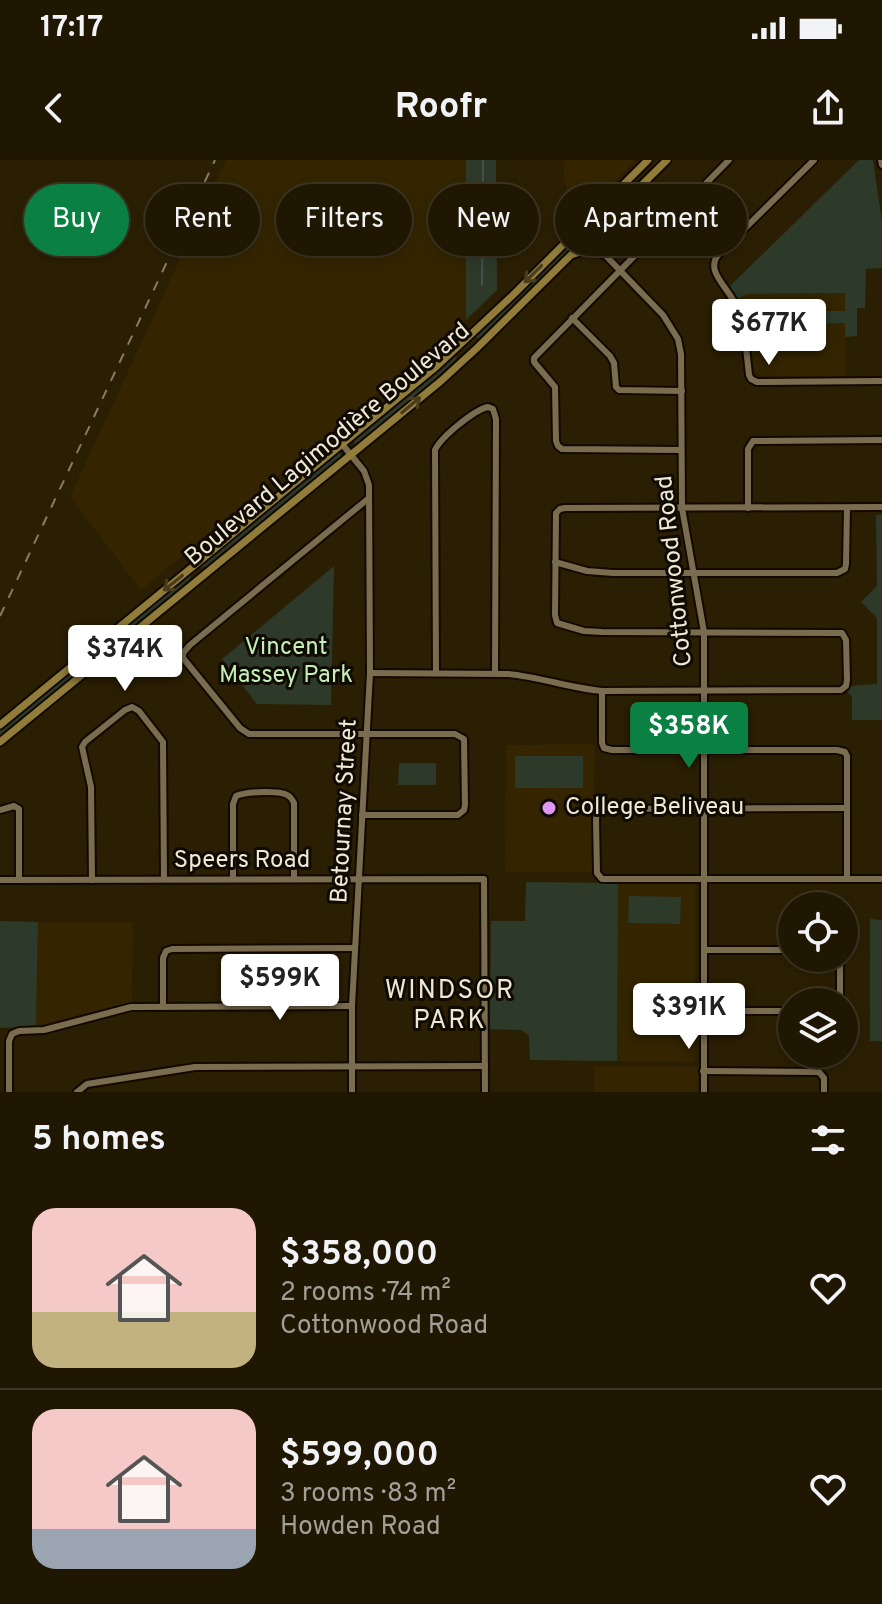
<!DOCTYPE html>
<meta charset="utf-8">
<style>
body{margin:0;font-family:Overpass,sans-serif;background:#2d2411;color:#f1f3f6;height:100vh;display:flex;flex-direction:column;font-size:30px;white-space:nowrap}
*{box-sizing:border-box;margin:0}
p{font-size:26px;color:#a29f99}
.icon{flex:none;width:44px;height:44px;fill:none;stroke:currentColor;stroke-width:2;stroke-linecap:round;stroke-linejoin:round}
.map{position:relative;height:932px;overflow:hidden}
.details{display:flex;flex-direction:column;background:#201702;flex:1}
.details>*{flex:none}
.top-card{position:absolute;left:24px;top:24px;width:834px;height:72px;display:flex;gap:16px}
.tools{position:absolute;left:778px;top:732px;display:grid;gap:16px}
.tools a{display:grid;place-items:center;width:80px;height:80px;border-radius:50%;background:#201702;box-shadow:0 4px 12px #0003,0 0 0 2px #3d3624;font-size:40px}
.price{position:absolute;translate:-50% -68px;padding:0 18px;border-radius:8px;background:#fff;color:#222;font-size:26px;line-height:52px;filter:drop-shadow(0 2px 4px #0008)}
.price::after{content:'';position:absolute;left:50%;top:48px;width:24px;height:18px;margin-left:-12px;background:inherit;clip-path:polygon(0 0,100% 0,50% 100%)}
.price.on{background:#0b8043;color:#fff}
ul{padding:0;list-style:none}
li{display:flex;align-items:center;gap:24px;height:200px;padding:0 32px}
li+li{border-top:2px solid #3d3624}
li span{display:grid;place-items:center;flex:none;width:224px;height:160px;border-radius:24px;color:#555}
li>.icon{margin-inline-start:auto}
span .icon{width:96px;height:96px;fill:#fffc;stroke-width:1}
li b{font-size:34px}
h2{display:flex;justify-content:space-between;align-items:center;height:96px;padding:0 32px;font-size:34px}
.pill{padding:0 28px;border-radius:36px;background:#201702;box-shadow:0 4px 12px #0003,0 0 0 2px #3d3624;font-size:28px;line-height:72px}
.pill.on{background:#0b8043;color:#fff}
.status{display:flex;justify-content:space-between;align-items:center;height:56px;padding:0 40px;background:#201702;direction:ltr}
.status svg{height:22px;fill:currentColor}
header{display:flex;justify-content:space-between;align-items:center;height:104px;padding:0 32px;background:#201702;font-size:36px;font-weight:700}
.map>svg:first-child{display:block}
.built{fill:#342500}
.green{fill:#2d3a29}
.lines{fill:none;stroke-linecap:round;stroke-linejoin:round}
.stream{stroke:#484e50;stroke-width:2}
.minor-casing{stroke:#120900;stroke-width:10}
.major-casing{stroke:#120900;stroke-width:11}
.minor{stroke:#7a6c4f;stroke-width:6}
.major{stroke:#917c39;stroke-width:7}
.rail{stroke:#867c66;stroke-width:2;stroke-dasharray:10 10;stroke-linecap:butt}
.oneway{stroke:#4a3d1b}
.poi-dot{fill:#df98f2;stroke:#0f0a02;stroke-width:3}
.labels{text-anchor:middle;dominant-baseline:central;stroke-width:6;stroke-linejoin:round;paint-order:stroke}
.street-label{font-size:24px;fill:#efe8d7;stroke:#0f0a02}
.park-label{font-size:24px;fill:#c3eeb8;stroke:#0f0a02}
.poi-label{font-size:24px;fill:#efe8d7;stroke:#0f0a02;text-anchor:start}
.neighbourhood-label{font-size:26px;letter-spacing:2px;fill:#efe8d7;stroke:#0f0a02}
</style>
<div class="status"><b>17:17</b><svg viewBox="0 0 49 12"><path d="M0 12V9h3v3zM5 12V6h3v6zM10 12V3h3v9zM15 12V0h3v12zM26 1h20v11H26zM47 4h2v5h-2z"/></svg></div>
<header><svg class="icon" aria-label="back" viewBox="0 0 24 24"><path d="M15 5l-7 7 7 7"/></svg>Roofr<svg class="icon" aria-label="share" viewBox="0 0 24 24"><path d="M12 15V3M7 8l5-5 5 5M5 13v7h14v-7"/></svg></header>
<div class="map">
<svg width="882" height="932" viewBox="0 0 882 932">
<rect width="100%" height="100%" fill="#2b1f03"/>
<g class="built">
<path d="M226 0H466V160L141 430 70 337Z"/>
<path d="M565 0H633L635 2 577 58 573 52 563 16Z"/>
<path d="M846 133 845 216H763L754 211 749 175 735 140 747 134Z"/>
<path d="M595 584 592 712H505L506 585Z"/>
<path d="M618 723H695V902L617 901Z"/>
<path d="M38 762H133L132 842 36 866Z"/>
<path d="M594 906 698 907 697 932H594Z"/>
</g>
<g class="green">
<path d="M466 0H496L497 130 466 160Z"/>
<path d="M859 0H873L882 62V108L866 109 865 148H857V176L845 177V163L812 164V151H845V133L747 134 735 140 729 127Z"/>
<path d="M577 80V82L485 176 481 178H476L475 175 565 86Z"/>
<path d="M455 194 457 197 455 200 410 242 364 280 354 284V281L393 249Z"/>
<path d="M339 293 341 294 340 297 211 405 199 408 200 404 330 297Z"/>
<path d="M876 355H882V560H852V537L846 530 849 526 877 524V458L861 442 877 426Z"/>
<path d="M334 406 331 545 257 544 222 499Z"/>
<path d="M189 414 191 416 189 420 143 461 0 578V569Z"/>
<rect x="515" y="596" width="68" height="32"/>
<path d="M399 603H436V625H398Z"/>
<path d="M526 722 618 723 617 901 530 900 529 876 522 870 490 869 491 761H525Z"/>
<path d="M629 736 681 737 680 764 628 763Z"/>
<path d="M870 759 882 760V881H870Z"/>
<path d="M0 761 38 762 36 866 0 868Z"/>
</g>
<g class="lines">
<path class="stream" d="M482 125 483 0"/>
<defs>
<g id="minor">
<path d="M814 0 718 95C706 110 725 125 733 140 745 164 746 188 749 215L751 219 757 222 882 221"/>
<path d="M881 0 882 5"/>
<path d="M579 68 663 155 678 179 681 194 682 348 704 472V932"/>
<path d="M572 158 610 196 614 203 616 227 619 230 682 231"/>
<path d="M342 284 364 311 369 325 370 513 352 846V932"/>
<path d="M681 290 562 289 558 286 556 281 555 227 534 202V198L729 0"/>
<path d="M748 348V289L753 281 882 280"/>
<path d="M555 402 587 411 613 413H837L845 409 846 404 847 349"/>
<path d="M436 512 435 290C441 277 474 250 488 247L493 249 496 259 495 513"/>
<path d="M370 513 508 514C540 517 570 528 602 531L841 530 846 526 847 520 846 480 842 473 602 472 584 471 557 463 555 455 556 353 560 349 565 348 882 347"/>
<path d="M602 531V583L604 588 612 590H837L845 592 847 596V719"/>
<path d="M847 648 601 649 597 653 596 659 597 713 602 719H882"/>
<path d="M0 650 14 646 19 649V720"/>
<path d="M362 655H458L464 650 465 645 464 579 455 574H249L240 568 183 498V493L190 485 369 338"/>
<path d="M233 719V644L236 636C246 632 283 629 290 637 292 639 293 641 294 643V719"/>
<path d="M0 720 484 719 485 932"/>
<path d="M92 720 91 627 82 587 85 582 125 550 132 547 139 551 163 582 164 719"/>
<path d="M704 790H792"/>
<path d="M840 798V842"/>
<path d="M163 847V798L166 791 172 789 355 788"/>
<path d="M704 851H792"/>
<path d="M703 911 819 912 824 918V932"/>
<path d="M9 932V881L12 874 19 871 44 870 131 847 352 846"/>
<path d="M77 932 87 924 195 907 485 906"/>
</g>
<g id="major">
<path d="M599 69 598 79 603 94"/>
<path d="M574 94 586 90 603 94"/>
<path d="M0 565 437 206 513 135 648 0"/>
<path d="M0 582 441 221 477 188 667 0"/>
</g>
</defs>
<use href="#minor" class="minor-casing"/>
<use href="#major" class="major-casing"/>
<use href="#minor" class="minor"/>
<use href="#major" class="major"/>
<path class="rail" d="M0 456 215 0"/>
</g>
<defs><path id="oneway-shaft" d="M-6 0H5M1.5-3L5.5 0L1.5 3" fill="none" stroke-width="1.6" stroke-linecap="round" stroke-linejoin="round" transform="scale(2)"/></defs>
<g class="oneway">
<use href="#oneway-shaft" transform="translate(533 114) rotate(135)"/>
<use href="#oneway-shaft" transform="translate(411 245) rotate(-40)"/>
<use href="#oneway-shaft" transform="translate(173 423) rotate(141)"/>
</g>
<circle class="poi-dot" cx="549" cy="648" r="8"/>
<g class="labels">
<g class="street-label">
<text transform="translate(328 285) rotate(-40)">Boulevard Lagimodière Boulevard</text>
<text transform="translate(675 411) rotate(-96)">Cottonwood Road</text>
<text transform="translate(345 651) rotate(-87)">Betournay Street</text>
<text x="242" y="701">Speers Road</text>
</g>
<g class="park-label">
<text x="286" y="488">Vincent<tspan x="286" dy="28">Massey Park</tspan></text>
</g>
<g class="poi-label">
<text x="565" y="648">College Beliveau</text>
</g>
<g class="neighbourhood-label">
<text x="450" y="831">WINDSOR<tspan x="450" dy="30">PARK</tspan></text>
</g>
</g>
</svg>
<div class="tools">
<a><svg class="icon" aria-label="locate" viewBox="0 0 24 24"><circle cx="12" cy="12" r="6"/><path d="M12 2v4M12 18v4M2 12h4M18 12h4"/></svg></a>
<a><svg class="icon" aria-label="layers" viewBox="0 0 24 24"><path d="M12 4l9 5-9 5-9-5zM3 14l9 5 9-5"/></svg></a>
</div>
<b class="price" style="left:769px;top:207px">$677K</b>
<b class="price" style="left:125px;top:533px">$374K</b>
<b class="price on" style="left:689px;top:610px">$358K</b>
<b class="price" style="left:280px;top:862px">$599K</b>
<b class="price" style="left:689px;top:891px">$391K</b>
<div class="top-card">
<a class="pill on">Buy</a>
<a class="pill">Rent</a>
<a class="pill">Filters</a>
<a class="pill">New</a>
<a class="pill">Apartment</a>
</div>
</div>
<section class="details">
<h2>5 homes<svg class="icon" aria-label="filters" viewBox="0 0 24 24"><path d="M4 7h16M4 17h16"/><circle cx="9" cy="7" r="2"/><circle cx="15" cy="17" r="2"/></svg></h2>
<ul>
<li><span style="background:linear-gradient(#f6c9c9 65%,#c2b280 0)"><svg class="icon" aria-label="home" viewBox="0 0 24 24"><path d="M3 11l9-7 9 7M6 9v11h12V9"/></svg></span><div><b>$358,000</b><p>2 rooms · 74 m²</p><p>Cottonwood Road</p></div><svg class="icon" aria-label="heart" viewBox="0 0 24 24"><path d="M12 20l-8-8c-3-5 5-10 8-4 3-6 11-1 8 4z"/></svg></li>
<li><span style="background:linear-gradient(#f6c9c9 75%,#9aa5b1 0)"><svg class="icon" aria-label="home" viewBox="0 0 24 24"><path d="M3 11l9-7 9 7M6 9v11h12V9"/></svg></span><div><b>$599,000</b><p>3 rooms · 83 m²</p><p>Howden Road</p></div><svg class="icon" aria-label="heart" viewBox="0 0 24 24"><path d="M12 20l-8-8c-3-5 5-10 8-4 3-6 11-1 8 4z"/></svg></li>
</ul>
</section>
